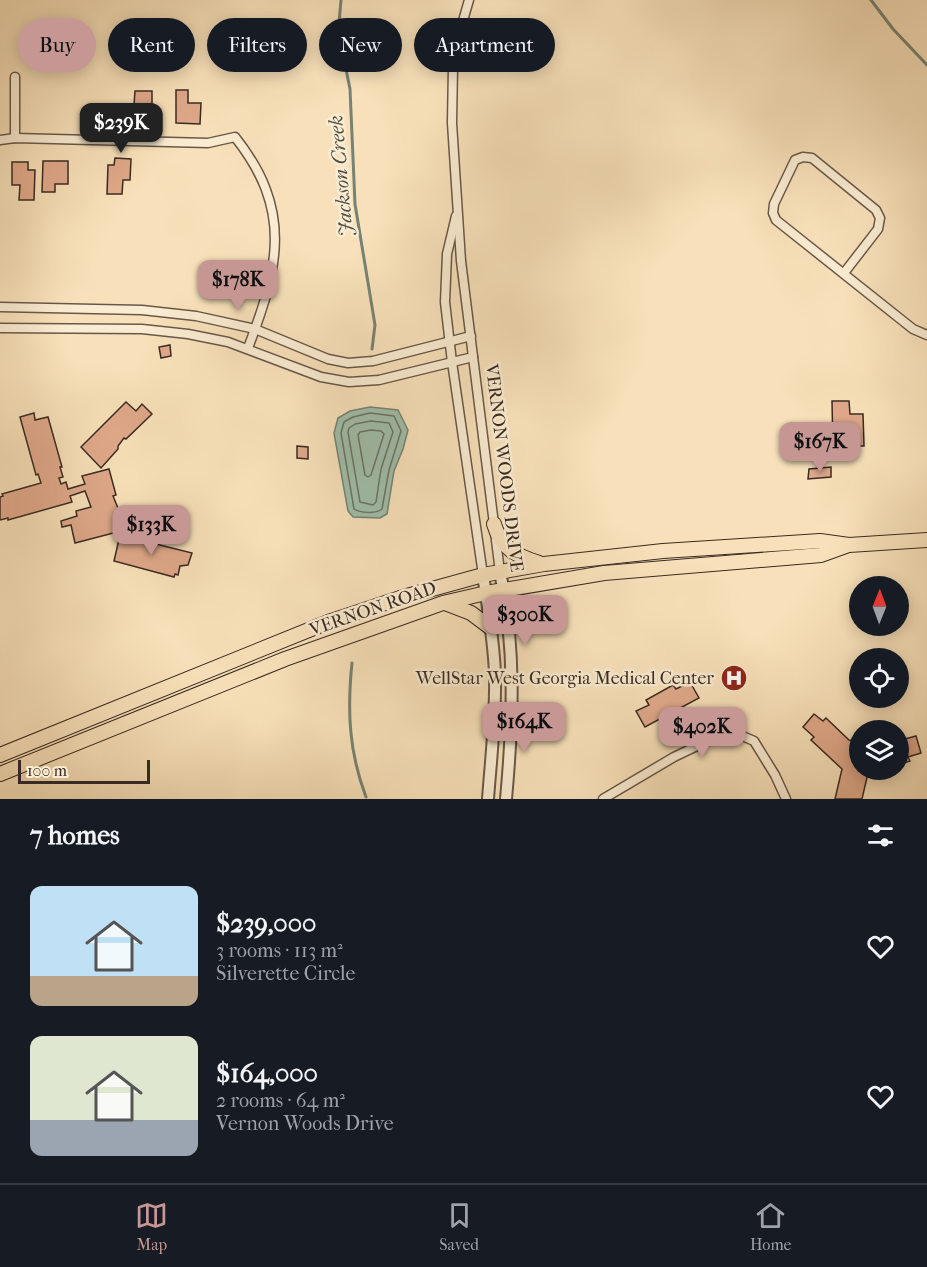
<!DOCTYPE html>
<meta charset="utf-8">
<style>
body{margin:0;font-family:"IM FELL French Canon",serif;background:#242831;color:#f1f3f6;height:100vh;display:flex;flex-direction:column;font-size:22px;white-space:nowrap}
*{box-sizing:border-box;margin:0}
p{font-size:20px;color:#9ea1a6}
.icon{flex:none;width:33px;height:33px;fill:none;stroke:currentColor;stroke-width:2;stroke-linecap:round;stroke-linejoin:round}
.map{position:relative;height:799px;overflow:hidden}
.panel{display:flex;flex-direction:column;background:#171b24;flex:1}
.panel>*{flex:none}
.top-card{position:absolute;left:18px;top:18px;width:600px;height:54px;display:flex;gap:12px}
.needle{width:39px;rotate:1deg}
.buttons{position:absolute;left:849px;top:576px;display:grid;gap:12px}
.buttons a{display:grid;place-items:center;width:60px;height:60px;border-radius:50%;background:#171b24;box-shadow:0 3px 15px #0003;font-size:30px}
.scale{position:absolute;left:18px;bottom:15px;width:132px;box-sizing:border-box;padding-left:6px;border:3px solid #392b23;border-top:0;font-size:16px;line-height:21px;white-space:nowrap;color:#392b23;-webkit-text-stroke:4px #faecd2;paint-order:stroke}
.price{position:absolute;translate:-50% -51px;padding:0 14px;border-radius:12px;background:#c59692;color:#111;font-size:20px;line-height:39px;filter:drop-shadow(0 2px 3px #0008)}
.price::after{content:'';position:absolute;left:50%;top:36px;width:18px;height:14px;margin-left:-9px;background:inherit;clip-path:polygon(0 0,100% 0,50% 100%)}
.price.on{background:#222;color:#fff}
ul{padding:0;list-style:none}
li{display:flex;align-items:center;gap:18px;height:150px;padding:0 30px}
li span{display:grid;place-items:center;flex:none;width:168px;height:120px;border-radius:12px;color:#555}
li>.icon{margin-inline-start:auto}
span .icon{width:72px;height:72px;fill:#fffc;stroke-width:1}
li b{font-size:26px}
h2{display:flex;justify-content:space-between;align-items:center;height:72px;padding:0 30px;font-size:26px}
.pill{padding:0 21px;border-radius:27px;background:#171b24;box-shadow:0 3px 15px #0003;font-size:21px;line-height:54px}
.pill.on{background:#c59692;color:#111}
.menu{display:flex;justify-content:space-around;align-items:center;height:84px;border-top:2px solid #363941;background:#171b24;font-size:16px;color:#9ea1a6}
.menu a{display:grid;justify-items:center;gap:3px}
.menu .on{color:#c59692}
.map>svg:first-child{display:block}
.water{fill:#9fbeaa;stroke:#768374;stroke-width:1.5}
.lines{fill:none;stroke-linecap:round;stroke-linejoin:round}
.shore{stroke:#6c7466;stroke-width:1.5}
.stream{stroke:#768374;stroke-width:3}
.building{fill:#e0a98b;stroke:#392b23;stroke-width:1.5}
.minor-casing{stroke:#695849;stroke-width:11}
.tertiary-casing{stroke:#695849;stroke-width:14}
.primary-casing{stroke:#392b23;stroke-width:16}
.minor{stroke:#faecd2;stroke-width:8}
.tertiary{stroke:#faecd2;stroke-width:10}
.primary{stroke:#f8e1ba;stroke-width:14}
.labels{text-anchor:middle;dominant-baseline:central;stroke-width:5;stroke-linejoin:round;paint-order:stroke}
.street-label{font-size:18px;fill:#392b23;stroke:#faecd2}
.poi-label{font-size:18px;fill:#392b23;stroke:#faecd2;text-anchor:end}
.water-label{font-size:20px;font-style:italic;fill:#525045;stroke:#faecd2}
</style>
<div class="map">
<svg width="927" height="799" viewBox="0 0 927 799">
<rect width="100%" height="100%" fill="#f8e1ba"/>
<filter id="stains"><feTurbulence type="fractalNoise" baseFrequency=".00333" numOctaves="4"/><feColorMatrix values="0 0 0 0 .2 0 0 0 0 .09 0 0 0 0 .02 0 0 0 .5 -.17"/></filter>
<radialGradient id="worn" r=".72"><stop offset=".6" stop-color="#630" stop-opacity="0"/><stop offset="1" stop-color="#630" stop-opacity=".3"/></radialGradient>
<path class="water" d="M370 407 398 410 408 430 403 449 394 471 387 514 380 518 353 517 348 511 334 433 338 418 350 411Z"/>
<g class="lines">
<g class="shore">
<path d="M370 413 394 416 401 431 389 470 382 509C376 514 360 513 354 509L341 433 344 422 353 417Z"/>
<path d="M371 421 389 423 393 432 381 469 376 502 373 505 360 502 348 432 349 428 355 424Z"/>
<path d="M371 430 381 431 384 434 371 475 368 477 365 475 358 435 360 432Z"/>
</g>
<g class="stream">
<path d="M341 0 339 23 341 45 350 89 355 204 375 325 372 349"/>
<path d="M871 0 893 29 927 65"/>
<path d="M352 663C347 711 349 752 366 797"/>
</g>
</g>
<g class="building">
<path d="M176 90H188V103H201L200 124 176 123Z"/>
<path d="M135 91H152V120H146L145 126H127V104L134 105Z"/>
<path d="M115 158 131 159 130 180H123L122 194H107L108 165H114Z"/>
<path d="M43 161H68V184H55V192H42Z"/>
<path d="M12 162H28V170H35L34 200H19L20 185H12Z"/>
<path d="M170 345 171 356 161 358 159 347Z"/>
<path d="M832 401H849L850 414H863L864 446H852V451L833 450Z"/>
<path d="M126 402 136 411 142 404 152 414 126 439 124 438 118 446V449L101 468 81 447Z"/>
<path d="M34 413 35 420 48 417 62 467H60L63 477 59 478 61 484 66 482 68 489 85 484 82 476 109 469 116 495 113 496 120 513 125 512 129 525H124L125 530 75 543 71 525 62 527 61 521 77 516 76 511 91 507 85 491 70 496 72 502 8 520V518L0 520V497L3 496 2 494 41 483 38 474 36 475 20 417Z"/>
<path d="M297 446 308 447V459L297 458Z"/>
<path d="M831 467V477L808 479 809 469Z"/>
<path d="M120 535 192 553 188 565 180 566 178 575 175 574 174 577 114 561Z"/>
<path d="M690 682 699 698 645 727 636 711 649 705 646 700 673 685 676 689Z"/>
<path d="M814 714 823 721 826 718 849 740 860 742V770H881L868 773 862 799H835L842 769 811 740 814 737 803 727Z"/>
<path d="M904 736 905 739 916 736 921 753 908 757 910 761 898 765V738Z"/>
</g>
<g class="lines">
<defs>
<g id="minor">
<path d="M469 0 460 31 453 67 452 123 461 261 500 572"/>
<path d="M15 77V138"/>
<path d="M0 140 15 138 208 143 235 137C293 210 279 267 248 348"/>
<path d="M456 216 447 254 445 302 452 362 483 575"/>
<path d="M844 273 878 229 880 218 876 210 812 158 803 157 795 160 774 204 773 213 776 220 913 329 927 335"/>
<path d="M0 307 142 310 196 316 255 329 328 359 348 363 373 361 471 336"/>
<path d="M0 328 142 329 188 334 228 342 321 377 349 382 379 380 473 357"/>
<path d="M603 799 674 757 722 734H732L740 735 754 741 775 775 786 799"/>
</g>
<g id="tertiary">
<path d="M500 572C516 647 513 723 506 799"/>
<path d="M483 575C488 608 494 641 495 675 496 717 491 758 488 799"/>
</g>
<g id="primary">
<path d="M494 524C501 548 516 556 539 563"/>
<path d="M445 603 471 613 491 628"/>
<path d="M0 755 331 621 403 597 483 575 544 564 663 551 820 541 849 545 927 540"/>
<path d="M0 774 285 659 443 603 486 593 604 573 821 555 846 546"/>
</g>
</defs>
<use href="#minor" class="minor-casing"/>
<use href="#tertiary" class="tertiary-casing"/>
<use href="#primary" class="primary-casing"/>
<use href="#minor" class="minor"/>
<use href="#tertiary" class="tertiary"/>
<use href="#primary" class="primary"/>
</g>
<defs>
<symbol id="hospital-disc" viewBox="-11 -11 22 22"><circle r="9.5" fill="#8f2418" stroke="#faecd2"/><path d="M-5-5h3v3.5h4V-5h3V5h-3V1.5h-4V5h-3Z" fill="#fff"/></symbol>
</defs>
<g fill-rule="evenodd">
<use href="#hospital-disc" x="719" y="663" width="30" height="30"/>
</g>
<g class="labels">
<g class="street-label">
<text transform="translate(504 468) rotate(83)">VERNON WOODS DRIVE</text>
<text transform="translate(373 609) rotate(-19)">VERNON ROAD</text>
</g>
<g class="poi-label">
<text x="714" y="678">WellStar West Georgia Medical Center</text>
</g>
<g class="water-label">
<text transform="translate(341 176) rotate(-95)">Jackson Creek</text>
</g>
</g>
<rect width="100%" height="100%" filter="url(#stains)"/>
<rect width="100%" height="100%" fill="url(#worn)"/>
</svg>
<div class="buttons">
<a><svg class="needle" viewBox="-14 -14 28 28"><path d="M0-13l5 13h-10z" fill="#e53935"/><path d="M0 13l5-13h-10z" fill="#9ea1a6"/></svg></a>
<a><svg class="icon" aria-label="locate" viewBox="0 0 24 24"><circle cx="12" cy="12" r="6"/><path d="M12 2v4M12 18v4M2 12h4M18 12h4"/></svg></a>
<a><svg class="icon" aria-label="layers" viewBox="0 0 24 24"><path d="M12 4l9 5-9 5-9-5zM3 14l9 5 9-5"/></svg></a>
</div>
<div class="scale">100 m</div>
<b class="price on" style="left:121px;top:154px">$239K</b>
<b class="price" style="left:238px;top:311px">$178K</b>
<b class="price" style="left:820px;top:473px">$167K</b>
<b class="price" style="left:151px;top:556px">$133K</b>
<b class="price" style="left:525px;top:646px">$300K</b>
<b class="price" style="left:524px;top:753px">$164K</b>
<b class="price" style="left:702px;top:758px">$402K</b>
<div class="top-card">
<a class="pill on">Buy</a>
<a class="pill">Rent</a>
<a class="pill">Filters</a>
<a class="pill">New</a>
<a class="pill">Apartment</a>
</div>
</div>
<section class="panel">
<h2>7 homes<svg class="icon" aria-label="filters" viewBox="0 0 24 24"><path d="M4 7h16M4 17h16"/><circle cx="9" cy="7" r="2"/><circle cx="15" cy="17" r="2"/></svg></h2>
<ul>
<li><span style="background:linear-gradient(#bfe0f5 75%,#b9a48a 0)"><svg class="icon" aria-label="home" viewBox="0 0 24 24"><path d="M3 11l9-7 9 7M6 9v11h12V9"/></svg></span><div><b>$239,000</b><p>3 rooms · 113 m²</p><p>Silverette Circle</p></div><svg class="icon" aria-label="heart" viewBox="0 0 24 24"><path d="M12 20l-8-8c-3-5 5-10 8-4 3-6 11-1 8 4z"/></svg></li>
<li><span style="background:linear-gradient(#dfe7d0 70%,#9aa5b1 0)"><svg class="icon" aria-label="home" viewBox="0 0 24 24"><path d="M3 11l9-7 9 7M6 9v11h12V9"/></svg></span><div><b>$164,000</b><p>2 rooms · 64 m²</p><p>Vernon Woods Drive</p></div><svg class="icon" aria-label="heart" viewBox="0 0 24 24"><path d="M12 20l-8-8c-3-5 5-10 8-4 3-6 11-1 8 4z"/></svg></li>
</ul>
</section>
<nav class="menu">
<a class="on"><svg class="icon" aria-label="map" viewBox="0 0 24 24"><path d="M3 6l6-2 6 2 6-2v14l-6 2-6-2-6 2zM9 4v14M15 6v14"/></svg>Map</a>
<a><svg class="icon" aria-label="saved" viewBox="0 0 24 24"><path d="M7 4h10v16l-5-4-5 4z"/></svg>Saved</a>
<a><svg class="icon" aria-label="home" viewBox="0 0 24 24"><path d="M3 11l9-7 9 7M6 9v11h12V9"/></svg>Home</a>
</nav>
